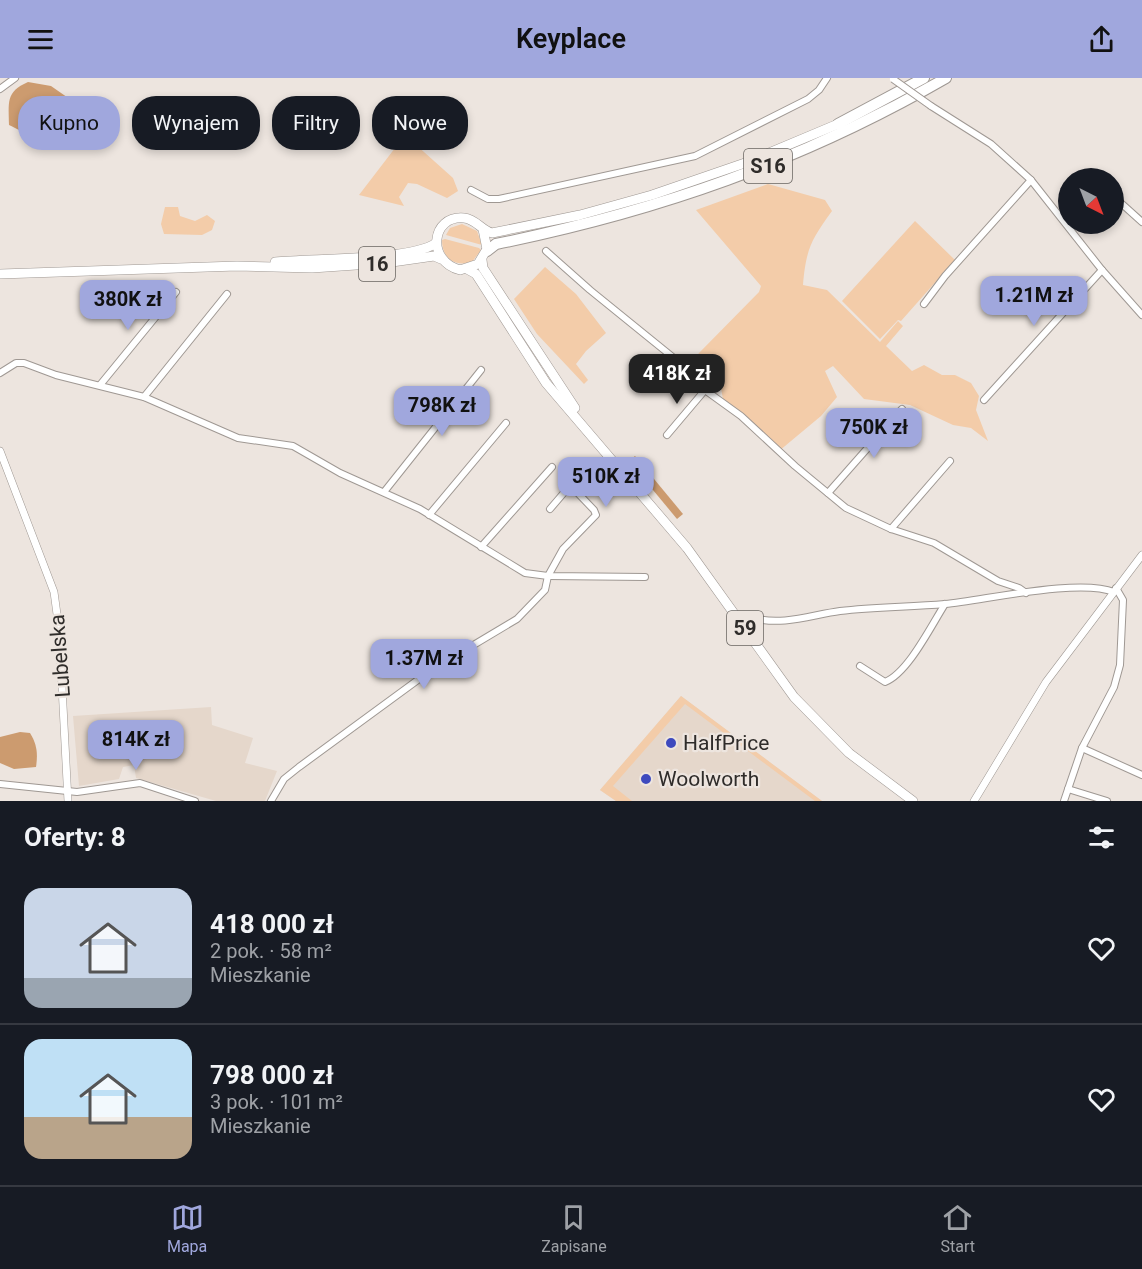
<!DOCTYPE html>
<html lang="pl">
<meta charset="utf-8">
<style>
body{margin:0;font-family:Roboto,sans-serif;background:#242831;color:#f1f3f6;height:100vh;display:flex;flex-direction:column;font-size:22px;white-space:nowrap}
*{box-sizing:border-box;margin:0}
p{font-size:20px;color:#9ea1a6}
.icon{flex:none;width:33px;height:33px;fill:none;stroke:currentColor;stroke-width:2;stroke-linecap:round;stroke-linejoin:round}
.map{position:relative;height:723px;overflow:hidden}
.panel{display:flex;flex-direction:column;background:#171b24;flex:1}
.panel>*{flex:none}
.hud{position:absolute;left:18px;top:18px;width:600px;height:54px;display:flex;gap:12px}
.needle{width:39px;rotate:138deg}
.controls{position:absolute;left:1058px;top:90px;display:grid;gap:12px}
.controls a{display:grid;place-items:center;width:66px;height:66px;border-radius:50%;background:#171b24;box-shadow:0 3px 9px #0003;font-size:30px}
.price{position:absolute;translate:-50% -51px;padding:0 14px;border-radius:12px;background:#a0a7dd;color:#111;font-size:20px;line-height:39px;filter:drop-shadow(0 2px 3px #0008)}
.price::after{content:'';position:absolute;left:50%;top:36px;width:18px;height:14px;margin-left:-9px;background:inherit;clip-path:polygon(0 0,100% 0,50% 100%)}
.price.active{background:#222;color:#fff}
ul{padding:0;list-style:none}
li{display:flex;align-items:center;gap:18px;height:150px;padding:0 24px}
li+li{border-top:2px solid #363941}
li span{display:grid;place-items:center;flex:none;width:168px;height:120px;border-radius:18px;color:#555}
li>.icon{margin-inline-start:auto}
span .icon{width:72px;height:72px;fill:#fffc;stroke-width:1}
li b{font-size:26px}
h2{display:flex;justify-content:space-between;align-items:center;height:72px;padding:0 24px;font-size:26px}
.chip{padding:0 21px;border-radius:24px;background:#171b24;box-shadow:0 3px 9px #0003;font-size:21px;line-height:54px}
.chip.active{background:#a0a7dd;color:#111}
header{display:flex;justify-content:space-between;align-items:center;height:78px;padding:0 24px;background:#a0a7dd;color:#111;font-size:27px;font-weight:600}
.tabs{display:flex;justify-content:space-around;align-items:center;height:84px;border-top:2px solid #363941;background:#171b24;font-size:16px;color:#9ea1a6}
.tabs a{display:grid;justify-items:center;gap:3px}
.tabs .active{color:#a0a7dd}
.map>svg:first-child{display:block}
.built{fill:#e5d7cb}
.green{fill:#f3cca9}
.water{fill:#cc9b6f}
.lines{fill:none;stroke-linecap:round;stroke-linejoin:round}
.minor-casing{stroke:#9f9893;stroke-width:8}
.tertiary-casing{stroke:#9f9893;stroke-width:8}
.primary-casing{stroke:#9f9893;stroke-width:10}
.motorway-casing{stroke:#9f9893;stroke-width:12}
.minor{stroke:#fff;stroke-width:6}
.tertiary{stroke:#fff;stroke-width:7}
.primary{stroke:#fff;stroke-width:9}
.motorway{stroke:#fff;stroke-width:10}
.minor-bridge-casing{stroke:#9f9893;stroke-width:8;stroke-linecap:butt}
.minor-bridge{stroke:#fff;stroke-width:6}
.poi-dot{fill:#3e4abe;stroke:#ede5df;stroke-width:2}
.labels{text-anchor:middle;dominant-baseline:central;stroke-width:4.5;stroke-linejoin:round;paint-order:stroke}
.shield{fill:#ede5df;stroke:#686460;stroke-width:1.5}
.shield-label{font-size:20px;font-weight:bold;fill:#2f2c2a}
.street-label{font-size:21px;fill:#2f2c2a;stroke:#ede5df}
.poi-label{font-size:21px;fill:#2f2c2a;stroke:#ede5df;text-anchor:start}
</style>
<header><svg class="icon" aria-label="menu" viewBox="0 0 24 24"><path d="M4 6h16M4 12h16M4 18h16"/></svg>Keyplace<svg class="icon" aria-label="share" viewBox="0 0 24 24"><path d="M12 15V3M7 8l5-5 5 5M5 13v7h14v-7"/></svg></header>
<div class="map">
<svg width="1142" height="723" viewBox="0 0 1142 723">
<rect width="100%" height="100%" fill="#ede5df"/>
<g class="built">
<path d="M681 618 822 723H616L600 712Z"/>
<path d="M211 629 212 647 253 660 245 685 277 693 265 723H216L136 700 134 687 123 689 119 701 79 708 73 638Z"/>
</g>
<g class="green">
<path d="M405 57 453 100 458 113 447 120 417 106 408 105 399 119 404 128 359 117Z"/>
<path d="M768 106 825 122 832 133C811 162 806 171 803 207L827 212 880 264 898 243 903 248 886 268 912 293 924 287 942 297H955L971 305 979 318 976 332 988 363 971 350 953 347 910 327 864 321 833 288 825 293 837 319 821 338 779 373 723 321 720 305 701 301 690 288 699 275 759 214 761 208 696 132Z"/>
<path d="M165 129H178L180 138 195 143 207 137 215 143 212 152 202 157 164 156 161 146Z"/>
<path d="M915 143 955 182 901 243 898 242 880 261 842 223Z"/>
<path d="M462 146 477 153 482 167 446 157 450 150Z"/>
<path d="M445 161 479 170 481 172 472 184C455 189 442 181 442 162Z"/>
<path d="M545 189 576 216 606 255 586 273 576 286 588 302 584 306 537 256 514 221Z"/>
<path d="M681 618 822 723H815L685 626 613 708 632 723H616L600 712Z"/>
</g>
<g class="water">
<path d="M28 4 51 8 74 24C65 37 50 58 32 57 25 56 16 50 9 47 9 25 5 14 28 4Z"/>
<path d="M635 378 683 436 677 441 629 383Z"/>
<path d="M20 654 30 655C37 666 38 676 36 689L14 691 0 685V659Z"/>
</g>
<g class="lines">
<defs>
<g id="minor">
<path d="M0 11 15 0"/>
<path d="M931 28 991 66 1031 102 1102 192 1142 237"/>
<path d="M471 112 488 121H499L695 78 808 21 819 12 827 0"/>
<path d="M1122 126 1142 144"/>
<path d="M546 173 590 212 685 289 705 312 741 338 795 388 846 430 891 451 934 465 998 503 1019 510 1026 515"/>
<path d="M924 226 945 198 1031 102"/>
<path d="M0 295 16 285H24L56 297 144 319 238 360 293 368 340 395 420 431 525 495 548 498 645 499"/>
<path d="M100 307 176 214"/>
<path d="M144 319 227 216"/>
<path d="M984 322 1102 192"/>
<path d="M667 357 705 312"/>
<path d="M384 414 481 292"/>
<path d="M828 415 902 331"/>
<path d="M429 437 506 345"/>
<path d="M891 451 950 383"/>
<path d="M481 469 552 389"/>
<path d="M753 540C783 548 811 537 840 533 875 529 910 529 945 526 986 522 1079 500 1114 514"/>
<path d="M860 588 885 604C908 595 931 548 945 526"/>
<path d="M1082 670 1142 697"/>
<path d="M0 706 77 714 140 705 195 723"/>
<path d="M1068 711 1107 723"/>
<path d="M271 723 284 701 299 689 430 593 517 541 545 512 548 498 563 471 596 437 594 432 572 409 568 410 550 431"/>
<path d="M1064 723 1082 670 1114 609 1120 587 1123 522 1116 510"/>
</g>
<g id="tertiary">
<path d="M0 373 54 514 59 551 68 723"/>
<path d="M974 723 1046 604 1142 477"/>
</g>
<g id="primary">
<path d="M483 151 487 171 478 186 460 192C426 183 431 137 464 140 476 141 481 152 492 155L580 137 652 117 745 85 838 46"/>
<path d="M482 182 483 190 575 330"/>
<path d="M275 184C311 180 411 183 436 165"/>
<path d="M467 191 476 196 546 305 687 470 794 619 849 675 913 723"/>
<path d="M0 196 237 188 312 190 385 185 434 178 441 181"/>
</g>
<g id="motorway">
<path d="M838 46 924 0"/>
<path d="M487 173 496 166C658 133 802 83 946 0"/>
</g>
</defs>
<use href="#minor" class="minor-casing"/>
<use href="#tertiary" class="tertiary-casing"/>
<use href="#primary" class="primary-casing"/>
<use href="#motorway" class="motorway-casing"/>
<use href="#minor" class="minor"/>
<use href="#tertiary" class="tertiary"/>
<use href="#primary" class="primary"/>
<use href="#motorway" class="motorway"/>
<defs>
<path id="minor-bridge" d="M893 1 931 28"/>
</defs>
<use href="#minor-bridge" class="minor-bridge-casing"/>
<use href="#minor-bridge" class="minor-bridge"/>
</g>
<g class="poi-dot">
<circle cx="671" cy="665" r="6"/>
<circle cx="646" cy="701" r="6"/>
</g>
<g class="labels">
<g class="shield">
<rect x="744" y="71" width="48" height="34" rx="4.5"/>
<rect x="359" y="169" width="36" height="34" rx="4.5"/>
<rect x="727" y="533" width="36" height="34" rx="4.5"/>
</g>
<g class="shield-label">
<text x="768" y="88">S16</text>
<text x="377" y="186">16</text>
<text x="745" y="550">59</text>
</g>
<g class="street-label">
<text transform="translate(60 578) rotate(-94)">Lubelska</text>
</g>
<g class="poi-label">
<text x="683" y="665">HalfPrice</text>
<text x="658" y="701">Woolworth</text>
</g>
</g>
</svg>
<div class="controls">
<a><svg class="needle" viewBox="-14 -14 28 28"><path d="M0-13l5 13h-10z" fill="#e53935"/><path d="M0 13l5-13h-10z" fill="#9ea1a6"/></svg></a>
</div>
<b class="price" style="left:1034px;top:249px">1.21M zł</b>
<b class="price" style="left:128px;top:253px">380K zł</b>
<b class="price active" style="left:677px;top:327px">418K zł</b>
<b class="price" style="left:442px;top:359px">798K zł</b>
<b class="price" style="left:874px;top:381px">750K zł</b>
<b class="price" style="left:606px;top:430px">510K zł</b>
<b class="price" style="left:424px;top:612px">1.37M zł</b>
<b class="price" style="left:136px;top:693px">814K zł</b>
<div class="hud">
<a class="chip active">Kupno</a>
<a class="chip">Wynajem</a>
<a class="chip">Filtry</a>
<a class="chip">Nowe</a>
</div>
</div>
<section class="panel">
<h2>Oferty: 8<svg class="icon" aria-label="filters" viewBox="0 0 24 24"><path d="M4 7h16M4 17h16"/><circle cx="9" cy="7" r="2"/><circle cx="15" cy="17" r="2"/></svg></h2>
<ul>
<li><span style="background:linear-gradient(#c9d6e8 75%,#9aa5b1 0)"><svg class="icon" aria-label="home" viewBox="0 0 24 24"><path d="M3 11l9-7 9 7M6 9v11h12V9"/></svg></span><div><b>418 000 zł</b><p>2 pok. · 58 m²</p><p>Mieszkanie</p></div><svg class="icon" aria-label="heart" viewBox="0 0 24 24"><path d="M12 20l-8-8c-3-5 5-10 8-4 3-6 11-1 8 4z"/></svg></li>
<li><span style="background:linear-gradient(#bfe0f5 65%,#b9a48a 0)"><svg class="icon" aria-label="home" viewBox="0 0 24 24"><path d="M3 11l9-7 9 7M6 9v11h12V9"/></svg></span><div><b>798 000 zł</b><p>3 pok. · 101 m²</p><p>Mieszkanie</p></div><svg class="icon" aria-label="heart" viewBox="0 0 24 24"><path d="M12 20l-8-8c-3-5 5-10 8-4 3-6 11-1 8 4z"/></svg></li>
</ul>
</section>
<nav class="tabs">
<a class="active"><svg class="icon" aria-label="map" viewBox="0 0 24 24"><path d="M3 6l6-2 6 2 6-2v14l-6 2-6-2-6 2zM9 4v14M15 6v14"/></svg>Mapa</a>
<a><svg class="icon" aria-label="saved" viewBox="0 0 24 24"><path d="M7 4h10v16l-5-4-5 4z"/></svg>Zapisane</a>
<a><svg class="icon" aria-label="home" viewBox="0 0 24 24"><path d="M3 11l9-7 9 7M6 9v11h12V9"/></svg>Start</a>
</nav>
